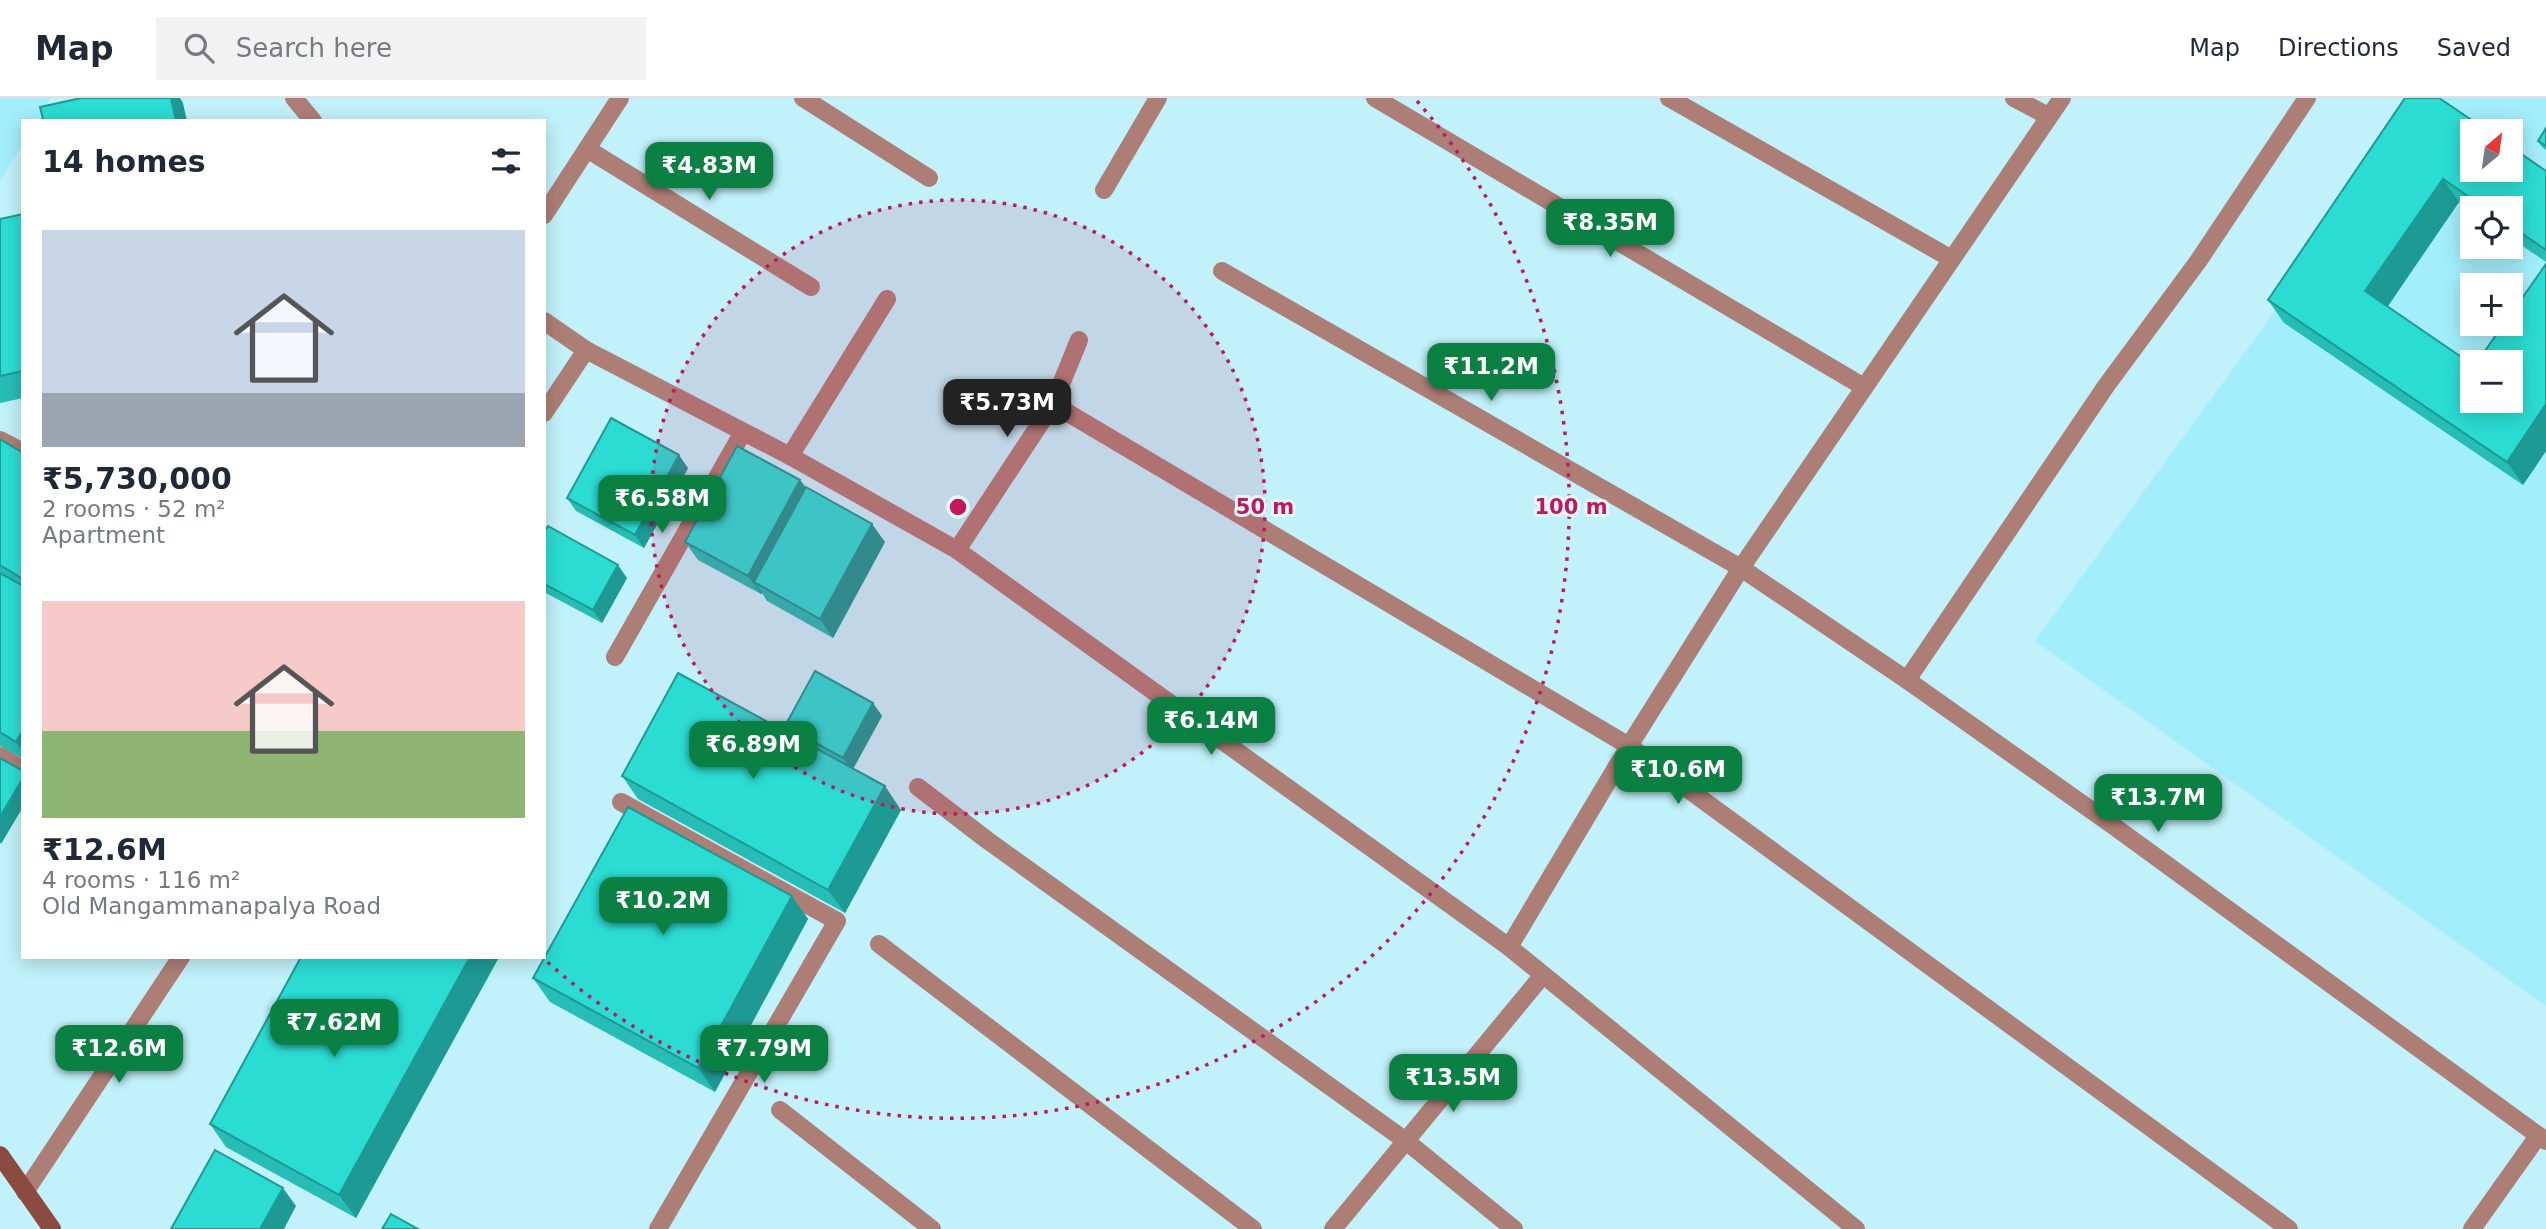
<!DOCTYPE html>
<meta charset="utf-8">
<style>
body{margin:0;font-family:"DejaVu Sans",sans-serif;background:#f2f2f3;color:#1f2937;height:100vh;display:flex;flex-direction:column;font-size:26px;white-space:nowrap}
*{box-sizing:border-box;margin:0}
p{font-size:23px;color:#747a83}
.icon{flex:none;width:38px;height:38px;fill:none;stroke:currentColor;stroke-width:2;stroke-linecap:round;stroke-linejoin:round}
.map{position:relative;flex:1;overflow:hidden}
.panel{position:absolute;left:21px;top:21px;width:525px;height:840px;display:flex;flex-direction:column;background:#fff;border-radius:0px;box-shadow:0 4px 18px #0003}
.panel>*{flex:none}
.needle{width:46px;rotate:29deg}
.fabs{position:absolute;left:2460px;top:21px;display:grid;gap:14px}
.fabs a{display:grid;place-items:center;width:63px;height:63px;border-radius:0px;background:#fff;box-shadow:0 4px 18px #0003;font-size:35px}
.price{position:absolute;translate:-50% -60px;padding:0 16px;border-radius:14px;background:#0b8043;color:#fff;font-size:23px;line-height:46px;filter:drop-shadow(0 2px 4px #0008)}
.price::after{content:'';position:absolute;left:50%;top:42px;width:21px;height:16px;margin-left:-10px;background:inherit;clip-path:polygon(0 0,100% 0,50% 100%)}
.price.on{background:#222;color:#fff}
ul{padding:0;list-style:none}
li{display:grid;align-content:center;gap:14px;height:371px;padding:0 21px}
li span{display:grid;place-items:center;height:217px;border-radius:0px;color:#555}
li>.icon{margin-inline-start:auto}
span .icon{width:126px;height:126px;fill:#fffc;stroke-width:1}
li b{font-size:30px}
h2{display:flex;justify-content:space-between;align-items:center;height:84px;padding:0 21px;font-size:30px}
header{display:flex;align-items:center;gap:42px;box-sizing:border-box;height:98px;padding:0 35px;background:#fff;border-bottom:2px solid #e0e1e3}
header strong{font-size:33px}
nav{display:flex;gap:38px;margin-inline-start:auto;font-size:24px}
.search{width:490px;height:63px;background:#f2f2f3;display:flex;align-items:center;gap:18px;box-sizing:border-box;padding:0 24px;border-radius:0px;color:#747a83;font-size:26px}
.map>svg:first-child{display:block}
.built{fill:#a3eefb;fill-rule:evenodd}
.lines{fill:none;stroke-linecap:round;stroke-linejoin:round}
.street{stroke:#ad7e76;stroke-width:18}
.secondary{stroke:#8c4b41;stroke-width:18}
.wall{fill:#25bdb5}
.shaded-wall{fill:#1e9a94}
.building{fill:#2bdcd3;stroke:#1e9a94;stroke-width:2}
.ring{fill:none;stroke:#c2185b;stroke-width:3.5;stroke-dasharray:3.5 7}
.centre{fill:#c2185b;stroke:#e8f8fa;stroke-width:3.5}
.ring-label{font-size:21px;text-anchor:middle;font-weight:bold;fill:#c2185b;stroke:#e8f8fa;stroke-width:6;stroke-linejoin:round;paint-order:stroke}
</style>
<header>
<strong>Map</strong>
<div class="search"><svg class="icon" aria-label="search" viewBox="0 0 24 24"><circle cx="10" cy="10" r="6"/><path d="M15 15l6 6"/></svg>Search here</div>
<nav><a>Map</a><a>Directions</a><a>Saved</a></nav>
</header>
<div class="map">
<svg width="2546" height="1131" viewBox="0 0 2546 1131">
<rect width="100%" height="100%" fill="#c1f1fa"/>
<g class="built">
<path d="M0 0H51L37 23H23V46L0 83Z"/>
<path d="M2430 0H2546V908L2035 543ZM2473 33H2511V72H2473ZM2473 110H2511V149H2473ZM2473 187H2511V226H2473ZM2473 264H2511V303H2473Z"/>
</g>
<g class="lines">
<g class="street">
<path d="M294 0 313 23"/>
<path d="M803 0 929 80"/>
<path d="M1375 0 1864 289"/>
<path d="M1669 0 1950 160"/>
<path d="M2014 0 2048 18"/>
<path d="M587 51 811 189"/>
<path d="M1104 92 1158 0"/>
<path d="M544 117 620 0"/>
<path d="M1222 173 1741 470 1907 582 2115 729 2546 1043"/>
<path d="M544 223 586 252 790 358 957 452 1509 849 1856 1131"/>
<path d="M1053 306 1629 648 2289 1131"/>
<path d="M544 315 586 252"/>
<path d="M0 342 23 354"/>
<path d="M790 358 887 201"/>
<path d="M957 452 1053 306 1079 242"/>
<path d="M615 559 743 334"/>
<path d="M1907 582 2106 288 2199 162 2307 0"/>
<path d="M0 658 23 672"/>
<path d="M918 689 987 742 1406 1043 1514 1131"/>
<path d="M621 704 837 823 658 1131"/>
<path d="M879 846 1253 1131"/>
<path d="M1509 849 1629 648 1741 470 2062 0"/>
<path d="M780 1012 932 1131"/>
<path d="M25 1094 181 859"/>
<path d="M1333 1131 1543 877"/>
<path d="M2472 1131 2538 1038"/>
</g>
<path class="secondary" d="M0 1057 52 1131"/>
</g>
<g class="wall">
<path d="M2405 0 2546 73V164L2511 140V110H2473V114L2459 104 2387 208 2473 303 2546 166V353L2523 387 2284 225 2268 202Z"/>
<path d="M2546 30V52L2542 49 2538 43Z"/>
<path d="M23 116V300L0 305V121Z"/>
<path d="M0 341 23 355V661L0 648Z"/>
<path d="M688 370 644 450 576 413 567 400Z"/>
<path d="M800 382 806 389 885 444 833 540 767 503 762 495 761 496 698 462 685 444Z"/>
<path d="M544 434 627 480 602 525 544 494Z"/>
<path d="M873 605 882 618 853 671 901 712 845 815 638 701 622 678 791 637 785 628Z"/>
<path d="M792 798 808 821 715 994 550 904 533 880Z"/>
<path d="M301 859H499L356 1120 226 1049 210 1026Z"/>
</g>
<g class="shaded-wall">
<path d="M171 0H180L183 5 187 23H176Z"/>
<path d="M2443 81 2459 104 2382 217 2365 193Z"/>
<path d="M2546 306V353L2523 387 2507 364Z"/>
<path d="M679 357 688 370 644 450 635 437Z"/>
<path d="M800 382 813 401 754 484 762 495 761 496 748 478Z"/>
<path d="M872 426 885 444 833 540 820 521Z"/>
<path d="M618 467 627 480 602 525 593 512Z"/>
<path d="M873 605 882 618 852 673 843 660Z"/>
<path d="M23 632V654L16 644Z"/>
<path d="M23 680V709L1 746 0 744V719Z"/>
<path d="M885 688 901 712 845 815 828 792Z"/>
<path d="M792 798 808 821 715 994 698 970Z"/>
<path d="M470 859H499L356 1120 339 1097Z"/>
<path d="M283 1090 296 1108 284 1131H260Z"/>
</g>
<g class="building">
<path d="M81 0H171L176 23H37L43 21 40 9Z"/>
<path d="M2405 0H2439L2488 33H2473V72H2511V49L2546 73V152L2511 128V110H2485L2443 81 2365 193 2473 267V303H2511V264H2477L2504 226H2511V216L2546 166V306L2507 364 2268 202Z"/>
<path d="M2546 30V48L2538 43Z"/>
<path d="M23 116V273L0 278V121Z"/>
<path d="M611 320 679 357 635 437 567 400Z"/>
<path d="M0 341 23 355V481L0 467Z"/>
<path d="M737 348 800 382 748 478 685 444Z"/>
<path d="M806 389 872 426 820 521 754 484Z"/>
<path d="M548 428 618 467 593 512 544 486V434Z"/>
<path d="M0 475 23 488V632L16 644 0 634Z"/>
<path d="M815 573 873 605 843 660 785 628Z"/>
<path d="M678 575 885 688 828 792 622 678Z"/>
<path d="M0 660 23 673V680L0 719Z"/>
<path d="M628 709 792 798 698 970 533 880Z"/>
<path d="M301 859H470L339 1097 210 1026Z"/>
<path d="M215 1052 283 1090 260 1131H171Z"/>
<path d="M391 1116 418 1131H382Z"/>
</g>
<circle cx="958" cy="409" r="307" fill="#c2185b" fill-opacity=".12"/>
<g class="ring">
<circle cx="958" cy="409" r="307"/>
<path d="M1417 3A613 613 0 0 1 544 861"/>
</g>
<circle cx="958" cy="409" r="10" class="centre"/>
<g class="ring-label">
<text x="1265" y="416">50 m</text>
<text x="1571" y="416">100 m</text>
</g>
</svg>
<div class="fabs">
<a><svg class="needle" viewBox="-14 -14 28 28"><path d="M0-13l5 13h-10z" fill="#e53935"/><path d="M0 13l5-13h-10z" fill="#747a83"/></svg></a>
<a><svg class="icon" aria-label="locate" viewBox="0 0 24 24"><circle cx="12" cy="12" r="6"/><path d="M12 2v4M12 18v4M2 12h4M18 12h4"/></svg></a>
<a>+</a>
<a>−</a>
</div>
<b class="price" style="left:709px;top:104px">₹4.83M</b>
<b class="price" style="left:1610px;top:161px">₹8.35M</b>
<b class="price" style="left:1491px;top:305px">₹11.2M</b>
<b class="price on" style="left:1007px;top:341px">₹5.73M</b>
<b class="price" style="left:662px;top:437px">₹6.58M</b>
<b class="price" style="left:1211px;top:659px">₹6.14M</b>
<b class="price" style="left:753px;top:683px">₹6.89M</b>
<b class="price" style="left:1678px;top:708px">₹10.6M</b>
<b class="price" style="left:2158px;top:736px">₹13.7M</b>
<b class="price" style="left:663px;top:839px">₹10.2M</b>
<b class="price" style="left:334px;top:961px">₹7.62M</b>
<b class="price" style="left:119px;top:987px">₹12.6M</b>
<b class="price" style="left:764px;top:987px">₹7.79M</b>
<b class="price" style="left:1453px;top:1016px">₹13.5M</b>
<section class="panel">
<h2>14 homes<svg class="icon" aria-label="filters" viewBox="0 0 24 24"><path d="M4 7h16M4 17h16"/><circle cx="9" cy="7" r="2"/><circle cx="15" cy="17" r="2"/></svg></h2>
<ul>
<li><span style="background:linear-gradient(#c9d6e8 75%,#9aa5b1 0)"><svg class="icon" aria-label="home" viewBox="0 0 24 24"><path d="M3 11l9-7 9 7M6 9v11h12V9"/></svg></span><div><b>₹5,730,000</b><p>2 rooms · 52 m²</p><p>Apartment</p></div></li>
<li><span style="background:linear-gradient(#f6c9c9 60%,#8fb573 0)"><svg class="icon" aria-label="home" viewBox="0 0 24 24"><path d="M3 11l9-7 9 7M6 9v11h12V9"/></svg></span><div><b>₹12.6M</b><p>4 rooms · 116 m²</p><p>Old Mangammanapalya Road</p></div></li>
</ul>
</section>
</div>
